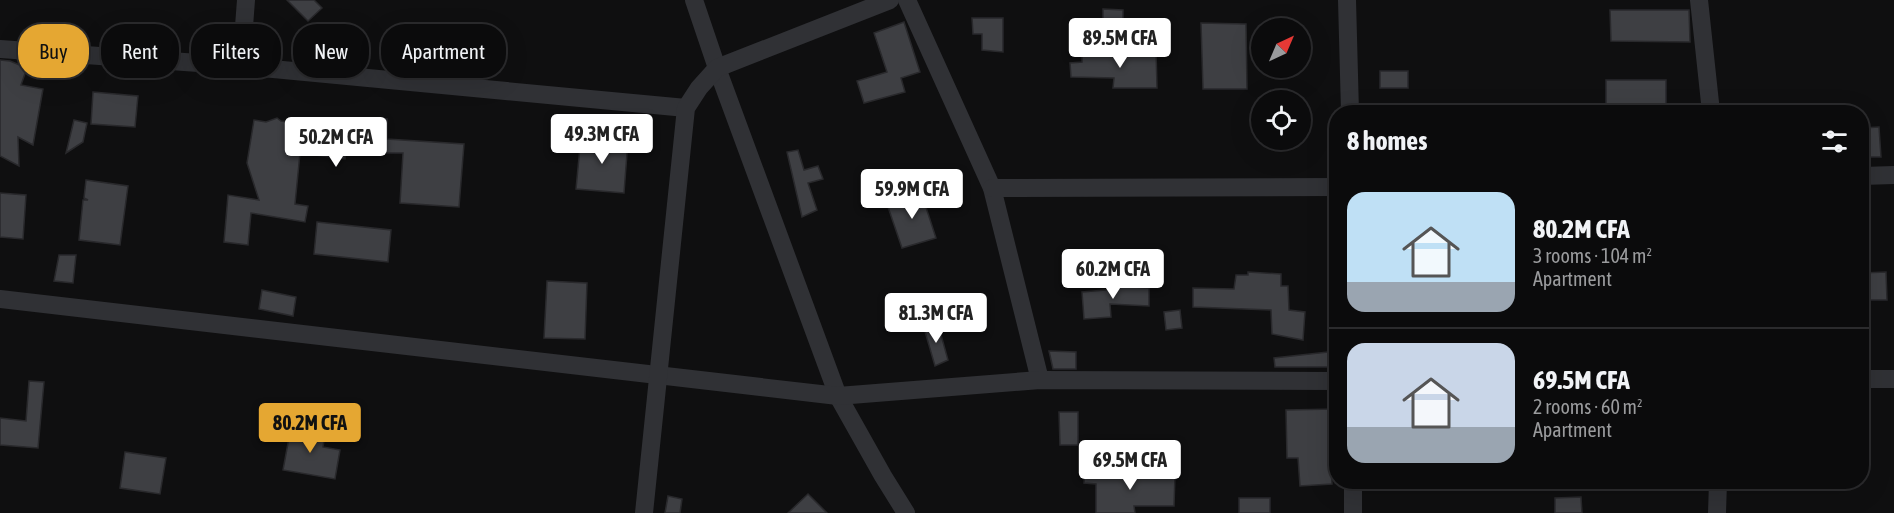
<!DOCTYPE html>
<meta charset="utf-8">
<style>
body{margin:0;font-family:"Asap Condensed",sans-serif;background:#19191a;color:#f1f3f6;height:100vh;display:flex;flex-direction:column;font-size:22px;white-space:nowrap}
*{box-sizing:border-box;margin:0}
p{font-size:20px;color:#9a9b9d}
.icon{flex:none;width:33px;height:33px;fill:none;stroke:currentColor;stroke-width:2;stroke-linecap:round;stroke-linejoin:round}
.map{position:relative;flex:1;overflow:hidden}
.drawer{position:absolute;left:1329px;top:105px;width:540px;height:384px;display:flex;flex-direction:column;background:#0b0b0c;border-radius:24px;box-shadow:0 6px 24px #0002,0 0 0 2px #2b2b2d}
.drawer>*{flex:none}
.hud{position:absolute;left:18px;top:24px;width:570px;height:54px;display:flex;gap:12px}
.needle{width:39px;rotate:44deg}
.buttons{position:absolute;left:1251px;top:18px;display:grid;gap:12px}
.buttons a{display:grid;place-items:center;width:60px;height:60px;border-radius:50%;background:#0b0b0c;box-shadow:0 6px 24px #0002,0 0 0 2px #2b2b2d;font-size:30px}
.price{position:absolute;translate:-50% -51px;padding:0 14px;border-radius:6px;background:#fff;color:#222;font-size:20px;line-height:39px;filter:drop-shadow(0 2px 3px #0008)}
.price::after{content:'';position:absolute;left:50%;top:36px;width:18px;height:14px;margin-left:-9px;background:inherit;clip-path:polygon(0 0,100% 0,50% 100%)}
.price.on{background:#e5a732;color:#111}
ul{padding:0;list-style:none}
li{display:flex;align-items:center;gap:18px;height:150px;padding:0 18px}
li+li{border-top:2px solid #2b2b2d}
li span{display:grid;place-items:center;flex:none;width:168px;height:120px;border-radius:18px;color:#555}
li>.icon{margin-inline-start:auto}
span .icon{width:72px;height:72px;fill:#fffc;stroke-width:1}
li b{font-size:26px}
h2{display:flex;justify-content:space-between;align-items:center;height:72px;padding:0 18px;font-size:26px}
.tag{padding:0 21px;border-radius:24px;background:#0b0b0c;box-shadow:0 6px 24px #0002,0 0 0 2px #2b2b2d;font-size:21px;line-height:54px}
.tag.on{background:#e5a732;color:#111}
.map>svg:first-child{display:block}
.building{fill:#3e3f43;stroke:#29292c;stroke-width:1.5}
.lines{fill:none;stroke-linecap:round;stroke-linejoin:round}
.minor{stroke:#303135;stroke-width:18}
</style>
<div class="map">
<svg width="1894" height="513" viewBox="0 0 1894 513">
<rect width="100%" height="100%" fill="#0f0f10"/>
<g class="building">
<path d="M287 0H314L322 8 308 21Z"/>
<path d="M1103 9 1123 10V28L1103 26Z"/>
<path d="M1610 10H1689L1690 42 1611 41Z"/>
<path d="M972 18H1003V52L982 50V34H973Z"/>
<path d="M904 22 920 72 901 78 905 92 864 103 857 81 887 72 874 33Z"/>
<path d="M1201 23 1246 24 1247 89H1203Z"/>
<path d="M1156 50 1157 88H1113L1114 78 1071 77 1070 63 1082 62V52L1121 54Z"/>
<path d="M0 60 10 61 27 68 21 85 43 89 33 145 18 137 19 166 0 156Z"/>
<rect x="1380" y="71" width="28" height="17"/>
<rect x="1606" y="80" width="60" height="32"/>
<path d="M93 92 138 96 135 127 91 124Z"/>
<path d="M277 118 281 121 318 126 319 118 360 124 361 119H387V139L464 144 459 207 400 203 403 153H366L347 139 345 159 300 153 295 204 308 206 305 222 251 213 248 245 224 242 228 195 259 200 247 163 254 120 266 122Z"/>
<path d="M74 120 87 123 83 142 66 153Z"/>
<path d="M1879 127 1881 157H1866L1865 149H1862V128Z"/>
<path d="M581 136 628 140 624 193 576 189Z"/>
<path d="M798 150 804 170 818 166 823 179 808 183 817 210 802 217 787 152Z"/>
<path d="M86 180 128 186 120 245 79 240 83 200H88L84 198Z"/>
<path d="M921 192 936 238 902 248 887 204Z"/>
<path d="M0 193 26 195 23 239 0 237Z"/>
<path d="M317 222 391 230 388 262 314 254Z"/>
<path d="M59 255H76L73 283 54 281Z"/>
<path d="M1248 272 1281 274V286H1288L1289 310 1305 312 1303 340 1272 334 1271 310 1193 307V288L1234 289 1236 275H1248Z"/>
<path d="M1886 272 1887 300H1862V273Z"/>
<path d="M547 281 587 283 585 339 544 338Z"/>
<path d="M1117 286 1149 288V306L1110 304 1111 317 1084 319 1082 292 1117 289Z"/>
<path d="M262 290 296 297 293 316 259 309Z"/>
<path d="M1180 310 1182 328 1166 330 1164 312Z"/>
<path d="M938 324 948 360 935 366 924 328Z"/>
<path d="M1049 351 1076 352V369H1053Z"/>
<path d="M1328 352H1336V367H1275L1274 358Z"/>
<path d="M29 381 44 382 38 448 0 445V418L26 421Z"/>
<path d="M1335 409 1336 443H1330L1332 484 1300 486 1298 458H1287L1286 410Z"/>
<path d="M1059 412H1078V445H1060Z"/>
<path d="M291 427 325 433 323 447 340 450 335 479 283 470Z"/>
<path d="M125 452 166 458 160 494 120 488Z"/>
<path d="M1085 470 1175 475 1174 506H1134L1135 513H1096V484L1084 483Z"/>
<path d="M808 494 827 513H788Z"/>
<path d="M668 496 682 499 680 513H665Z"/>
<path d="M1581 497 1582 513H1555V498Z"/>
<rect x="1239" y="498" width="31" height="15"/>
</g>
<g class="lines">
<g class="minor">
<path d="M694 0 717 68 838 396 883 476 906 513"/>
<path d="M907 0 992 188 1040 380"/>
<path d="M1347 0 1350 112"/>
<path d="M1699 0 1711 112"/>
<path d="M0 49 241 66 686 108"/>
<path d="M241 66 246 0"/>
<path d="M1862 176 1894 175"/>
<path d="M992 188 1336 187"/>
<path d="M0 299 838 396 1040 380 1336 381"/>
<path d="M1862 379H1894"/>
<path d="M1353 482V513"/>
<path d="M644 513 686 108 699 88 717 68 890 0"/>
<path d="M1717 513 1718 482"/>
</g>
</g>
</svg>
<div class="buttons">
<a><svg class="needle" viewBox="-14 -14 28 28"><path d="M0-13l5 13h-10z" fill="#e53935"/><path d="M0 13l5-13h-10z" fill="#9a9b9d"/></svg></a>
<a><svg class="icon" aria-label="locate" viewBox="0 0 24 24"><circle cx="12" cy="12" r="6"/><path d="M12 2v4M12 18v4M2 12h4M18 12h4"/></svg></a>
</div>
<b class="price" style="left:1120px;top:69px">89.5M CFA</b>
<b class="price" style="left:602px;top:165px">49.3M CFA</b>
<b class="price" style="left:336px;top:168px">50.2M CFA</b>
<b class="price" style="left:912px;top:220px">59.9M CFA</b>
<b class="price" style="left:1113px;top:300px">60.2M CFA</b>
<b class="price" style="left:936px;top:344px">81.3M CFA</b>
<b class="price on" style="left:310px;top:454px">80.2M CFA</b>
<b class="price" style="left:1130px;top:491px">69.5M CFA</b>
<div class="hud">
<a class="tag on">Buy</a>
<a class="tag">Rent</a>
<a class="tag">Filters</a>
<a class="tag">New</a>
<a class="tag">Apartment</a>
</div>
<section class="drawer">
<h2>8 homes<svg class="icon" aria-label="filters" viewBox="0 0 24 24"><path d="M4 7h16M4 17h16"/><circle cx="9" cy="7" r="2"/><circle cx="15" cy="17" r="2"/></svg></h2>
<ul>
<li><span style="background:linear-gradient(#bfe0f5 75%,#9aa5b1 0)"><svg class="icon" aria-label="home" viewBox="0 0 24 24"><path d="M3 11l9-7 9 7M6 9v11h12V9"/></svg></span><div><b>80.2M CFA</b><p>3 rooms · 104 m²</p><p>Apartment</p></div></li>
<li><span style="background:linear-gradient(#c9d6e8 70%,#9aa5b1 0)"><svg class="icon" aria-label="home" viewBox="0 0 24 24"><path d="M3 11l9-7 9 7M6 9v11h12V9"/></svg></span><div><b>69.5M CFA</b><p>2 rooms · 60 m²</p><p>Apartment</p></div></li>
</ul>
</section>
</div>
